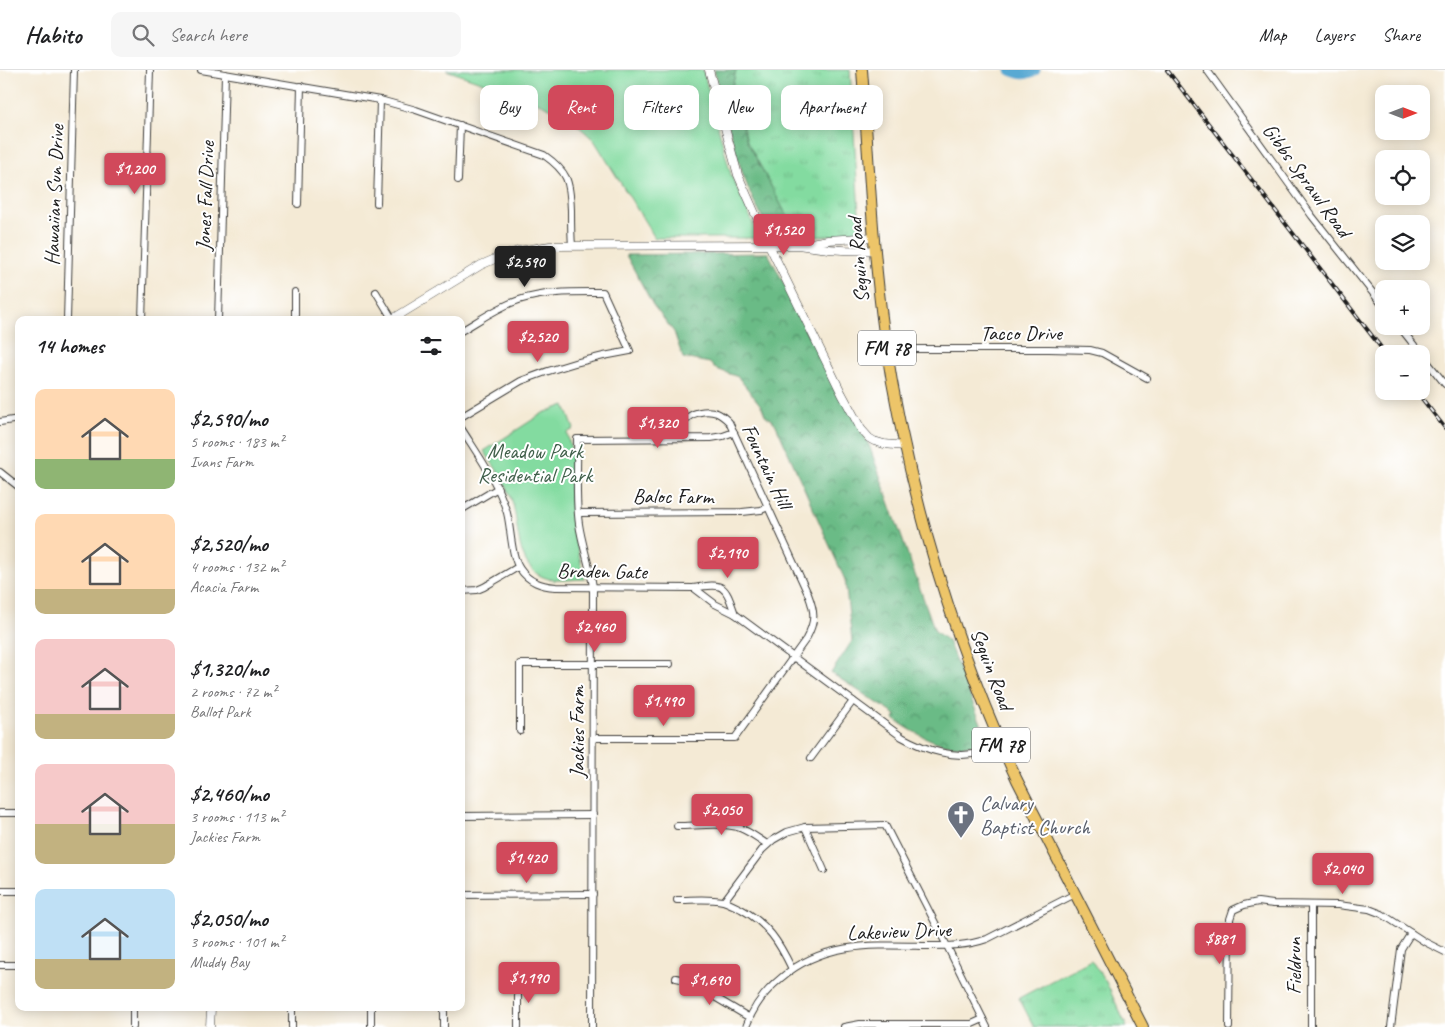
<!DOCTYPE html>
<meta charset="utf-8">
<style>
body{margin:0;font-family:Caveat,sans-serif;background:#f6f6f6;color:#202124;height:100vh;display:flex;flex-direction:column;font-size:19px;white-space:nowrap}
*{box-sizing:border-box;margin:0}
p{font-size:16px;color:#757577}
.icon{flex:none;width:28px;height:28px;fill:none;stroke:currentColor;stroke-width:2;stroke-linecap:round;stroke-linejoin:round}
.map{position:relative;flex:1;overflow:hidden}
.side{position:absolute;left:15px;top:246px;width:450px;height:695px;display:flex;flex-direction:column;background:#fff;border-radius:10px;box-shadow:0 2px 12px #0003}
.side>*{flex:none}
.banner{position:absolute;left:480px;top:15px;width:475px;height:45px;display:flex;gap:10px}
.needle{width:32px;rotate:90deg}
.controls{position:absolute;left:1375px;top:15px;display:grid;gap:10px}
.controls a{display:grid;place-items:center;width:55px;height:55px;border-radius:10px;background:#fff;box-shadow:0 2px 12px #0003;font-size:25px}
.price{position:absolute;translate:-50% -42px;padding:0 11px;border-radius:5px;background:#d1495b;color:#fff;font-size:16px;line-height:32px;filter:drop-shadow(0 1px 2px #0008)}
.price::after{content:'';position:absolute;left:50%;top:30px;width:15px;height:11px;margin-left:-8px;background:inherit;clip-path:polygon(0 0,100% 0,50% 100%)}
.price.current{background:#222;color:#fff}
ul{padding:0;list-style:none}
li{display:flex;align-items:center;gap:15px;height:125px;padding:0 20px}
li span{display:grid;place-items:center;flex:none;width:140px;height:100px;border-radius:10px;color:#555}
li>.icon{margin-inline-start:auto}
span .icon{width:60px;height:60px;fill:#fffc;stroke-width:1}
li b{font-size:21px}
h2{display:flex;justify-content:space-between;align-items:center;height:60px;padding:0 20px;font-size:21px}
.chip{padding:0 18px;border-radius:10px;background:#fff;box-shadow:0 2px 12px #0003;font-size:18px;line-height:45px}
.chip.current{background:#d1495b;color:#fff}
header{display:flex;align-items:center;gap:30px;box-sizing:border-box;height:70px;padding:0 25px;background:#fff;border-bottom:1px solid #e0e0e0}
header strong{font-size:24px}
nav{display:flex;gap:28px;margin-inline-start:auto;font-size:18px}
.search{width:350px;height:45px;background:#f6f6f6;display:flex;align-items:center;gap:12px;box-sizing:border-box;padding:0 18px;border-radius:10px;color:#757577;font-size:19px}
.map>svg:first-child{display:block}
.grass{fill:url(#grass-tufts);stroke:#507c5e}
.forest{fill:url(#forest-crowns);stroke:#436c51}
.park{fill:#83dba0;stroke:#507c5e}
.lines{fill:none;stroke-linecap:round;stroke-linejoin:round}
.river{stroke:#58a9d3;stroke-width:11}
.minor-casing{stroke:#3c3b38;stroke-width:8}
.tertiary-casing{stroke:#3c3b38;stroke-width:9}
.primary-casing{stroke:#3c3b38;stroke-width:12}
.minor{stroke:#fff;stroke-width:6}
.tertiary{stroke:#fff;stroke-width:8}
.primary{stroke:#edc569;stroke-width:10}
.rail-casing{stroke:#1c1c1c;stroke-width:4}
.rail{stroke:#fff;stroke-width:2;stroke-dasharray:5.5;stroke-linecap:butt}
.labels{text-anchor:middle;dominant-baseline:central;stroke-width:4;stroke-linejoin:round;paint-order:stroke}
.shield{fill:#fff;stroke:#606060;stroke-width:1}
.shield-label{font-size:20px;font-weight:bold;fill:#1c1c1c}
.street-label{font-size:21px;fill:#1c1c1c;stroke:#fff}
.park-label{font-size:21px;fill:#405f4a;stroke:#fff}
.worship-label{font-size:21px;fill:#5b616d;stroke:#fff;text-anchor:start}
</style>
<header>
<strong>Habito</strong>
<div class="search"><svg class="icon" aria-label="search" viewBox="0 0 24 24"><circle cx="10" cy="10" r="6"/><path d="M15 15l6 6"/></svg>Search here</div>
<nav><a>Map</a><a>Layers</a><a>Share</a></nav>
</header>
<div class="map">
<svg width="1445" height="957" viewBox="0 0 1445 957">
<defs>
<pattern id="grass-tufts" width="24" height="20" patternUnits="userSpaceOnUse" patternTransform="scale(1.25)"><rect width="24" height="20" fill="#83dba0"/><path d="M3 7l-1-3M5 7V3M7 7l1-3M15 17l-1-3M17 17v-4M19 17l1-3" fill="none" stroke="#71bb89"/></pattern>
<pattern id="forest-crowns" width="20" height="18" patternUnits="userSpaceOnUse" patternTransform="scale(1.25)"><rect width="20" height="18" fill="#6abb86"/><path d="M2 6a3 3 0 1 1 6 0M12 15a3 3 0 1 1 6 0" fill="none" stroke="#56976d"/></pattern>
</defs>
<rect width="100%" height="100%" fill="#fff"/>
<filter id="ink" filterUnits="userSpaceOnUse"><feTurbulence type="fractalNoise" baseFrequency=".02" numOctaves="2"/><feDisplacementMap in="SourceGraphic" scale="10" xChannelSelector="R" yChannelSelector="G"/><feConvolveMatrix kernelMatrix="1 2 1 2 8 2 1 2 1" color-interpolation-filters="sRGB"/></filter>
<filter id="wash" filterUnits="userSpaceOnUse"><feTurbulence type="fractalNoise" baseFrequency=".0096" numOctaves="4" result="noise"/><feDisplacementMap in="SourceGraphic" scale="20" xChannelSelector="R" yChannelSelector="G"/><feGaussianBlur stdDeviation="1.12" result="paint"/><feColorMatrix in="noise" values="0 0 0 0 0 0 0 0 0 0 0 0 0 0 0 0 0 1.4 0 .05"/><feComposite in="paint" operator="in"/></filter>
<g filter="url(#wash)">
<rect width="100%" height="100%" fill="#f4ead5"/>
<g class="grass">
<path d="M736 0H850L860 159 852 162 851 165 798 167 796 165H777L787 146 747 71 732 17Z"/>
<path d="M1091 890 1106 912 1127 957H1034L1019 928Z"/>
</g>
<g class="forest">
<path d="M714 0H736L732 17 747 71 787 146 777 165C772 159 765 153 762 147 738 105 727 47 714 0Z"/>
<path d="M768 183 869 375 935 561 948 571 982 656 977 673C950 684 915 664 894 649L896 645 831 603 852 571 845 510 775 353 765 345 762 337 738 307 714 298 710 293 683 288 674 262 653 235 626 185Z"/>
</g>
<g class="park">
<path d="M446 0H703L731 105 760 168H655L594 70 567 46 530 29Z"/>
<path d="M565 335 574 359 567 363 572 384 571 436 573 460 585 509C575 509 564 511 554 510 514 504 521 461 512 431 507 413 494 396 484 381L543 343Z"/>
</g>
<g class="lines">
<path class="river" d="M1011 0C1020 5 1026 5 1035 0"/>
</g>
</g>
<g filter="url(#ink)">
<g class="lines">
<defs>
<g id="minor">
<path d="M201 0 380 30 416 40 544 85C568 102 570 111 571 140 571 152 571 164 572 176"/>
<path d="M1207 0 1312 146 1384 237"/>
<path d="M458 110 460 55"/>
<path d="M377 133 380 30"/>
<path d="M298 134 301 16"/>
<path d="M376 222 393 250"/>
<path d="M67 250 74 0"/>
<path d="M142 250 150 0"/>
<path d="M218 250 225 4"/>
<path d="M295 250V222"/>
<path d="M1399 256 1421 284"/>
<path d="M461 261C480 250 498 237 519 230 546 221 575 222 603 222L630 281C593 287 556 297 521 311L461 347"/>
<path d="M887 279H1049L1090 280 1102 283 1147 308"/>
<path d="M1421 284 1445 314"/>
<path d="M0 352 19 349"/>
<path d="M461 358C478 385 498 412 507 443 511 458 511 487 520 499 529 512 541 516 556 517L694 518C725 512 725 516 735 544"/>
<path d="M0 402 19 417"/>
<path d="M461 440 498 418"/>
<path d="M578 443 742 442 761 440 768 437"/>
<path d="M694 518 715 534 735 544 902 667C925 680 956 690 982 682 989 680 995 677 1001 675"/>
<path d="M461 521 477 520 484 517 518 497"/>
<path d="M520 661V594H670"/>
<path d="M593 668H735L806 569C816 551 815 542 808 524L729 352C726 349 722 345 717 343 707 339 690 342 684 352 682 357 682 363 683 368"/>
<path d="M811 688 853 631"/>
<path d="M0 743H19"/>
<path d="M461 746 593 745"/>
<path d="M677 756C696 756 723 752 740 758 750 762 759 769 767 774"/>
<path d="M805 757 824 800"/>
<path d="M0 821H19"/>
<path d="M461 825 593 824"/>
<path d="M677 830C692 830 708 828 723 831 729 833 735 836 741 839 768 854 779 872 792 899"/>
<path d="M724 831 762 780 773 770 787 762 805 757 885 755 947 876 987 957"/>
<path d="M0 895H19"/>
<path d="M676 908 686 910 750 948"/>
<path d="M292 938V957"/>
<path d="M133 957V938"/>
<path d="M371 957V938"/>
<path d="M444 957V938"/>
<path d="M518 957V911"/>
<path d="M592 957 593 517C590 496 582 475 579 454 575 426 578 397 577 369L711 368 723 366 734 362"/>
<path d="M746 957C753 937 765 921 781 908 824 871 874 875 927 876 947 876 967 876 987 869L1075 824"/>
<path d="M844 957 860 954H972L983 949"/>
<path d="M1229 957 1230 849 1233 840 1244 835 1258 832 1273 834 1338 835 1369 839 1382 844 1425 872 1445 882"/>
<path d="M1311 957V835"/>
<path d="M1391 957 1401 879 1411 863"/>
</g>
<g id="tertiary">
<path d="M709 0 738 105 769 175 842 324 861 359 869 368 874 371 884 374 905 376"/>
<path d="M805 174 828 170 874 167"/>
<path d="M391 250 481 195 497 188 518 181 550 176 798 175C824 179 849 182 875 180"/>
<path d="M210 957 211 938"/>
</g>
<path id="primary" d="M862 0C869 88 872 176 884 263 907 418 952 569 1017 710L1143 957"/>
</defs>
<use href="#minor" class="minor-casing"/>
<use href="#tertiary" class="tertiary-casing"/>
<use href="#primary" class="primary-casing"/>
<use href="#minor" class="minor"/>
<use href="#tertiary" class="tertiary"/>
<use href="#primary" class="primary"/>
<defs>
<g id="rail">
<path d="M1167 0 1386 284"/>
<path d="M1416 321 1445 358"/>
</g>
</defs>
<use href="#rail" class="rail-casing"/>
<use href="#rail" class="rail"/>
</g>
</g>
<defs>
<symbol id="church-pin" viewBox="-11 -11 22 30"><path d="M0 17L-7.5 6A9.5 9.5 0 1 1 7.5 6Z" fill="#6b7280" stroke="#fff"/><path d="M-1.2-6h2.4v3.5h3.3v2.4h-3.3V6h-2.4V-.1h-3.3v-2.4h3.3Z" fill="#fff"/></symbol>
</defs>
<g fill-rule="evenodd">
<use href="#church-pin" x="945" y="729" width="32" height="43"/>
</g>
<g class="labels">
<g class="shield">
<rect x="858" y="260.5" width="58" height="35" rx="4"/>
<rect x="972" y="657.5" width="58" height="35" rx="4"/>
</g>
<g class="shield-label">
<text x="887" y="278">FM 78</text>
<text x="1001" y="675">FM 78</text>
</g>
<g class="street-label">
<text transform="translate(1307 110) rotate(54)">Gibbs Sprawl Road</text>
<text transform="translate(54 125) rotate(-88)">Hawaiian Sun Drive</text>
<text transform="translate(205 126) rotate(-88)">Jones Fall Drive</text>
<text transform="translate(858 190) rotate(-95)">Seguin Road</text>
<text x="1021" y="263">Tacco Drive</text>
<text transform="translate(767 396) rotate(65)">Fountain Hill</text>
<text x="673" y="426">Baloc Farm</text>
<text transform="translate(602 501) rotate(1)">Braden Gate</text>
<text transform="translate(992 599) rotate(69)">Seguin Road</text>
<text transform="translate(577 662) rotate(-90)">Jackies Farm</text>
<text transform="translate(899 861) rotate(-2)">Lakeview Drive</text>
<text transform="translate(1294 896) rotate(-90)">Fieldrun</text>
</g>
<g class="park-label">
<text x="535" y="381">Meadow Park<tspan x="535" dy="24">Residential Park</tspan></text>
</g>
<g class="worship-label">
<text x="980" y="733">Calvary<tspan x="980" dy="24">Baptist Church</tspan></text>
</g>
</g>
</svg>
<div class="controls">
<a><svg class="needle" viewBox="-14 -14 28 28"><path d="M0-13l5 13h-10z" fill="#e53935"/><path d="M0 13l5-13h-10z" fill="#757577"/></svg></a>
<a><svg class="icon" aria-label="locate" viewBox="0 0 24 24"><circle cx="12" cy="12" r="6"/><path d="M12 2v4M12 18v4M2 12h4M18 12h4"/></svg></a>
<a><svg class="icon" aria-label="layers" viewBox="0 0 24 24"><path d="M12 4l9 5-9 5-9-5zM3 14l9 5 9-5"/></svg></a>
<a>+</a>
<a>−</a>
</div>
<b class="price" style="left:135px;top:125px">$1,200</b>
<b class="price" style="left:784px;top:186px">$1,520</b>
<b class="price current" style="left:525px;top:218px">$2,590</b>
<b class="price" style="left:538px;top:293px">$2,520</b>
<b class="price" style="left:658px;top:379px">$1,320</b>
<b class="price" style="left:728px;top:509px">$2,190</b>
<b class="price" style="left:595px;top:583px">$2,460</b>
<b class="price" style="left:664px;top:657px">$1,490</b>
<b class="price" style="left:722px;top:766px">$2,050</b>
<b class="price" style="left:527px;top:814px">$1,420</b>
<b class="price" style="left:1343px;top:825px">$2,040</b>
<b class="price" style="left:1220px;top:895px">$881</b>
<b class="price" style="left:529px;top:934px">$1,190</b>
<b class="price" style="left:710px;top:936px">$1,690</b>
<div class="banner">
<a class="chip">Buy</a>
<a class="chip current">Rent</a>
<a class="chip">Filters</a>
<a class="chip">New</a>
<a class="chip">Apartment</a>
</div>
<section class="side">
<h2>14 homes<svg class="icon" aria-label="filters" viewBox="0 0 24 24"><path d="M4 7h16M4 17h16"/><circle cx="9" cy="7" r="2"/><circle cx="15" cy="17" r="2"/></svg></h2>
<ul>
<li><span style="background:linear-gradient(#ffd9b3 70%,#8fb573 0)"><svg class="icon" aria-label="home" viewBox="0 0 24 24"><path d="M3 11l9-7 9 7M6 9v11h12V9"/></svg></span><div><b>$2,590/mo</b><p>5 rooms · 183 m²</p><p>Ivans Farm</p></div></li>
<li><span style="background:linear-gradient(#ffd9b3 75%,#c2b280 0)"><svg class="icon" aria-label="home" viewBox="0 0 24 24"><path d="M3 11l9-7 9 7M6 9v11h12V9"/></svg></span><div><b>$2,520/mo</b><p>4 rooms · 132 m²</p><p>Acacia Farm</p></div></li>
<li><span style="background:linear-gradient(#f6c9c9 75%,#c2b280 0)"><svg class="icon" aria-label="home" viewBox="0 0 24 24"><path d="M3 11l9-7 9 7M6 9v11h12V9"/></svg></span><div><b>$1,320/mo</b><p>2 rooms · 72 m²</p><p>Ballot Park</p></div></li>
<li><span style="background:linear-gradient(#f6c9c9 60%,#c2b280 0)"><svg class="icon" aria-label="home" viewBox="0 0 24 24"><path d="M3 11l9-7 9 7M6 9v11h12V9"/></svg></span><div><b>$2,460/mo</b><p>3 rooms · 113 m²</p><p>Jackies Farm</p></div></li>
<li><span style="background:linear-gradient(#bfe0f5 70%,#c2b280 0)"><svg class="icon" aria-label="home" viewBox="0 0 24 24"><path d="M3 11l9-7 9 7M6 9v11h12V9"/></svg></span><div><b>$2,050/mo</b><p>3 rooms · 101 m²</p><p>Muddy Bay</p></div></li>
</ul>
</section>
</div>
